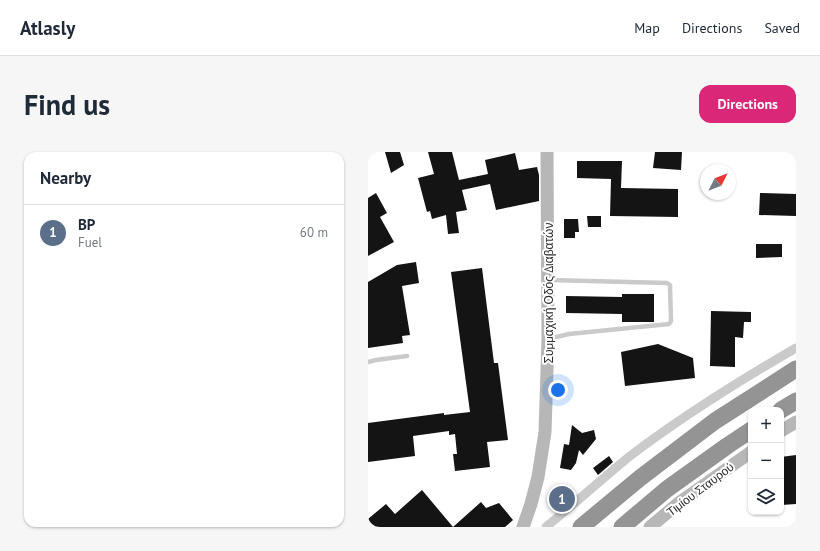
<!DOCTYPE html>
<html lang="en">
<head>
<meta charset="utf-8">
<style>
	body { margin:0; font-family:"PT Sans",sans-serif; background:#f6f6f7; color:#1f2937 }
	.controls { position:absolute; right:12px; bottom:12px; display:grid; overflow:hidden; border-radius:8px; box-shadow:0 1px 3px #0004 }
	.controls button { width:36px; height:36px; display:grid; place-items:center; padding:0; border:0; border-bottom:1px solid #e0e1e3; background:#fff; color:#1f2937; font:20px sans-serif }
	.compass { position:absolute; left:332px; top:12px; width:36px; height:36px; border-radius:50%; background:#fff; box-shadow:0 1px 3px #0004; rotate:48deg }
	.you { position:absolute; left:190px; top:238px; width:14px; height:14px; margin:-10px; border:3px solid #fff; border-radius:50%; background:#1a73e8; box-shadow:0 0 0 6px #1a73e833 }
	.badge { display:grid; place-items:center; width:26px; height:26px; border-radius:50%; background:#db2777; color:#fff; font-size:13px; font-weight:700 }
	.pin { position:absolute; translate:-50% -50%; border:2px solid #fff; box-shadow:0 1px 4px #0006 }
	.list { margin:0; padding:0; list-style:none }
	h2 { display:flex; justify-content:space-between; align-items:center; height:52px; margin:0; padding:0 16px; font-size:17px }
	h2 small { font-size:13px; font-weight:400; color:#747a83 }
	.list li { display:grid; grid-template-columns:26px 1fr auto; gap:12px; align-items:center; box-sizing:border-box; height:56px; padding:0 16px; border-top:1px solid #e0e1e3 }
	.list b { display:block; font-size:15px; white-space:nowrap }
	.list p { margin:0; font-size:13px; white-space:nowrap; color:#747a83 }
	.list em { font-size:13px; font-style:normal; color:#747a83 }
	.icon { flex:none; width:22px; height:22px; fill:none; stroke:currentColor; stroke-width:2; stroke-linecap:round; stroke-linejoin:round }
	.map { position:relative; flex:none; width:428px; height:375px; overflow:hidden; border-radius:12px }
	header { display:flex; align-items:center; gap:24px; box-sizing:border-box; height:56px; padding:0 20px; background:#fff; border-bottom:1px solid #e0e1e3 }
	header strong { font-size:19px }
	nav { display:flex; gap:22px; margin-inline-start:auto; font-size:14px }
	.intro { display:flex; align-items:center; justify-content:space-between; box-sizing:border-box; height:96px; padding:0 24px }
	h1 { margin:0; font-size:28px }
	.button { padding:10px 18px; border-radius:12px; background:#db2777; color:#fff; font-size:14px; font-weight:700 }
	main { display:flex; gap:24px; padding:0 24px }
	aside { flex:1; background:#fff; border-radius:12px; box-shadow:0 1px 3px #0004 }
	.map>svg:first-child { display:block }
	.building { fill:#141414 }
	.lines { fill:none; stroke-linecap:round; stroke-linejoin:round }
	.lane { stroke:#cacaca; stroke-width:4.5 }
	.street { stroke:#cacaca; stroke-width:9 }
	.secondary { stroke:#b7b7b7; stroke-width:13 }
	.highway { stroke:#949494; stroke-width:17 }
	.labels { text-anchor:middle; dominant-baseline:central; stroke-width:4; stroke-linejoin:round; paint-order:stroke }
	.street-label { font-size:12px; fill:#2d2d2d; stroke:#fff }
</style>
</head>
<body>
<header>
<strong>Atlasly</strong>
<nav><a>Map</a><a>Directions</a><a>Saved</a></nav>
</header>
<div class="intro"><h1>Find us</h1><a class="button">Directions</a></div>
<main>
<aside>
<h2>Nearby<small></small></h2>
<ul class="list">
<li><span class="badge" style="background:#5c6f8a">1</span><div><b>BP</b><p>Fuel</p></div><em>60 m</em></li>
</ul>
</aside>
<div class="map">
<svg width="428" height="375" viewBox="0 0 428 375">
	<rect width="100%" height="100%" fill="#fff"/>
	<!-- building -->
	<path class="building" d="M 17,0 L 32,0 L 36,13 L 23,21 Z
		M 60,0 L 84,0 L 91,28 L 120,22 L 117,8 L 147,1 L 151,18 L 169,15 L 171,23 L 171,49 L 128,58 L 122,32 L 94,38 L 99,58 L 88,60 L 91,81 L 80,82 L 78,63 L 64,67 L 62,59 L 59,60 L 50,26 L 66,22 Z
		M 287,0 L 314,0 L 313,18 L 285,16 Z
		M 209,9 L 254,9 L 253,36 L 310,37 L 310,65 L 242,64 L 243,27 L 209,26 Z
		M 8,41 L 19,61 L 12,65 L 26,90 L 0,104 L 0,46 Z
		M 392,41 L 428,42 L 428,64 L 391,63 Z
		M 219,64 L 233,64 L 233,75 L 220,75 Z
		M 196,67 L 210,67 L 211,80 L 207,80 L 207,86 L 196,86 Z
		M 388,92 L 414,92 L 414,105 L 388,106 Z
		M 48,110 L 51,131 L 34,134 L 42,183 L 34,184 L 35,191 L 0,196 L 0,130 L 29,113 Z
		M 114,116 L 126,211 L 130,211 L 140,288 L 119,290 L 122,315 L 87,319 L 85,302 L 89,302 L 87,282 L 81,283 L 81,279 L 45,284 L 47,304 L 0,310 L 0,271 L 76,261 L 76,263 L 102,260 L 83,120 Z
		M 254,142 L 286,142 L 286,170 L 254,170 L 254,162 L 198,161 L 198,144 L 254,145 Z
		M 343,159 L 383,160 L 383,170 L 376,170 L 375,186 L 367,185 L 367,215 L 342,214 Z
		M 290,192 L 325,206 L 327,226 L 257,234 L 253,200 Z
		M 204,273 L 214,281 L 226,278 L 228,287 L 215,303 L 211,298 L 208,311 L 203,318 L 192,316 L 196,292 L 201,293 Z
		M 428,303 L 428,352 L 413,353 L 413,305 Z
		M 241,304 L 245,310 L 230,323 L 225,316 Z
		M 54,338 L 85,375 L 113,350 L 118,356 L 131,351 L 145,368 L 137,375 L 0,375 L 0,367 L 18,352 L 27,362 Z"/>
	<g class="lines">
		<!-- lane -->
		<path class="lane" d="M 180,187 L 201,182 L 301,172 L 303,169 L 302,133 L 299,131 L 182,128
			M 0,210 L 8,208 L 39,204"/>
		<!-- street -->
		<path class="street" d="M 178,375 C 206,352 234,327 262,304 C 315,264 371,229 428,196"/>
		<!-- secondary -->
		<path class="secondary" d="M 413,279 L 428,270
			M 155,375 L 163,352 L 170,325 L 177,280 L 180,187 L 179,0
			M 282,375 L 312,350 L 383,300"/>
		<!-- highway -->
		<path class="highway" d="M 413,258 L 428,249
			M 213,375 L 272,326 L 347,269 L 428,217
			M 254,375 L 299,337 L 359,294 L 383,278"/>
	</g>
	<g class="labels">
		<!-- street labels -->
		<g class="street-label">
			<text transform="translate(180 141) rotate(-90)">Συμμαχική Οδός Διαβατών</text>
			<text transform="translate(332 337) rotate(-37)">Τιμίου Σταυρού</text>
		</g>
	</g>
</svg>
<div class="controls">
<button>+</button>
<button>−</button>
<button><svg class="icon" aria-label="layers" viewBox="0 0 24 24"><path d="M12 4l9 5-9 5-9-5zM3 14l9 5 9-5"/></svg></button>
</div>
<svg class="compass" viewBox="-18 -18 36 36"><path d="M0-13l5 13h-10z" fill="#e53935"/><path d="M0 13l5-13h-10z" fill="#747a83"/></svg>
<div class="you"></div>
<div class="pin badge" style="left:194px;top:347px;background:#5c6f8a">1</div>
</div>
</main>
</body>
</html>
